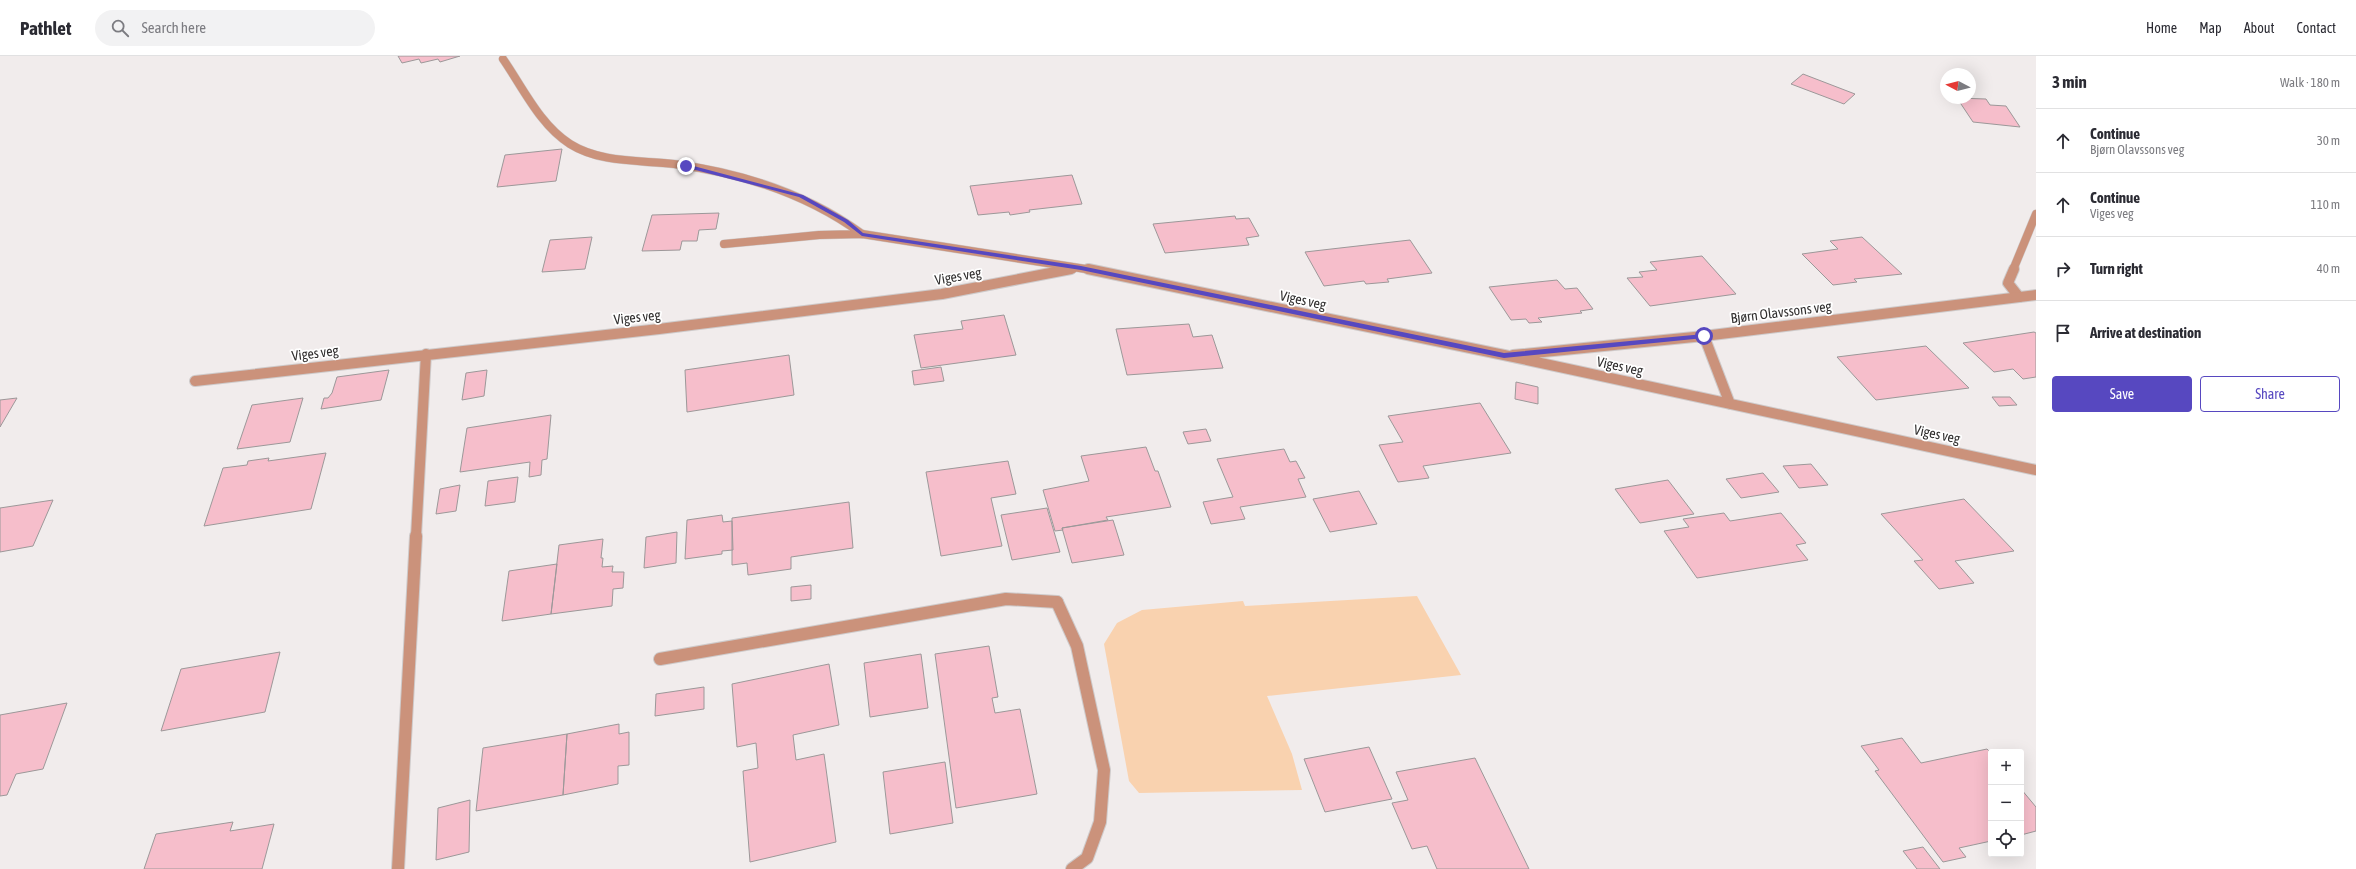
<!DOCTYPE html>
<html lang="en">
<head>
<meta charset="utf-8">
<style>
	body { margin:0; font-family:"Asap Condensed",sans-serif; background:#f2f2f3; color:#2b2b33 }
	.controls { position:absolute; right:12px; bottom:12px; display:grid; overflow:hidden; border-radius:4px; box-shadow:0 4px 16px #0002 }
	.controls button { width:36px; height:36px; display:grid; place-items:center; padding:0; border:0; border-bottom:1px solid #e1e1e2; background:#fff; color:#2b2b33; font:20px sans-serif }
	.compass { position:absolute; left:1940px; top:12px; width:36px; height:36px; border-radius:50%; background:#fff; box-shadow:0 4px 16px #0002; rotate:277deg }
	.stop { position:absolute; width:12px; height:12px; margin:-9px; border:3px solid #5748c0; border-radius:50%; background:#fff }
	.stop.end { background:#5748c0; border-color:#fff; box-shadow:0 1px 4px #0008 }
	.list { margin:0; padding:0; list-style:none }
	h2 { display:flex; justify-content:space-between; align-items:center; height:52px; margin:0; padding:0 16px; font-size:17px }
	h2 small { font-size:13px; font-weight:400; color:#7c7c81 }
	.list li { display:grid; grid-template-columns:26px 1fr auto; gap:12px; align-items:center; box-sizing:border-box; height:64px; padding:0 16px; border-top:1px solid #e1e1e2 }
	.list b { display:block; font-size:15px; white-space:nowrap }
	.list p { margin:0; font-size:13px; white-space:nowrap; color:#7c7c81 }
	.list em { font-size:13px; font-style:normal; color:#7c7c81 }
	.actions { display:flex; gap:8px; padding:12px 16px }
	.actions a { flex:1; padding:9px 0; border:1px solid #5748c0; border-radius:4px; text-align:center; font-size:14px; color:#5748c0 }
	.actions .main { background:#5748c0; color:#fff }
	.icon { flex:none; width:22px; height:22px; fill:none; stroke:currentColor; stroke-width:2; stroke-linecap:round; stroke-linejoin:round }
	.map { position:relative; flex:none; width:2036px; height:813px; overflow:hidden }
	header { display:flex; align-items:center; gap:24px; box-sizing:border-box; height:56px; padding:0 20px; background:#fff; border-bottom:1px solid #e1e1e2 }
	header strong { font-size:19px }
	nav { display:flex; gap:22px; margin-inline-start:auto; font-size:14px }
	.search { width:280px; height:36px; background:#f2f2f3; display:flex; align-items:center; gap:10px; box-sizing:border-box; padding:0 14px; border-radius:22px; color:#7c7c81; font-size:15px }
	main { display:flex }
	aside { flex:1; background:#fff }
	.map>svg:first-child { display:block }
	.green { fill:#f9d2af }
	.building { fill:#f6becb; stroke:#9c9899 }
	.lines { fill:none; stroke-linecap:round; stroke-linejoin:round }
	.service-far2-casing { stroke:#cecaca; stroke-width:9 }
	.service-far1-casing { stroke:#cecaca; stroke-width:12 }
	.service-casing { stroke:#cecaca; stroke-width:14 }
	.minor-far2-casing { stroke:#cecaca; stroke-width:9 }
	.minor-far1-casing { stroke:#cecaca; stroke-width:12 }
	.minor-casing { stroke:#cecaca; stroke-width:14 }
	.service-far2 { stroke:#cb927b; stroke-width:8 }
	.service-far1 { stroke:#cb927b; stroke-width:10 }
	.service { stroke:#cb927b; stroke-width:12 }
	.minor-far2 { stroke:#cb927b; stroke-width:8 }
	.minor-far1 { stroke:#cb927b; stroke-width:10 }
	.minor { stroke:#cb927b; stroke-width:12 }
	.route { fill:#5748c0 }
	.labels { text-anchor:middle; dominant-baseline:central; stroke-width:3.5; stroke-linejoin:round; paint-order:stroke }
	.street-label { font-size:14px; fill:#302e2e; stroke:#fff }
</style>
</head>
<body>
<header>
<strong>Pathlet</strong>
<div class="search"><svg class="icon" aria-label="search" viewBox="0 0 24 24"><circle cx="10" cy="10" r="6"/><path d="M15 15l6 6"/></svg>Search here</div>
<nav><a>Home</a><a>Map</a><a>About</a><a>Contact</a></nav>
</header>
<main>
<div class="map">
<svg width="2036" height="813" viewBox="0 0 2036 813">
	<rect width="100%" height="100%" fill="#f1ecec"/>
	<!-- green -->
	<path class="green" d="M 1417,540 L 1461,619 L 1267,640 L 1292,698 L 1302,734 L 1139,737 L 1129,725 L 1104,588 L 1117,567 L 1142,554 L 1243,545 L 1245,550 Z"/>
	<!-- building -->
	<path class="building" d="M 398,0 L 460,0 L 440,6 L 438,3 L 421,7 L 419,3 L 402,7 Z
		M 1803,18 L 1855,38 L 1844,48 L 1791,28 Z
		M 1957,42 L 1986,43 L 1990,49 L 2006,50 L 2020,71 L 1973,66 Z
		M 562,93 L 556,125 L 497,131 L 505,99 Z
		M 1072,119 L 1082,148 L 1029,154 L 1030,156 L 1010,159 L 1009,156 L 978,159 L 970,130 Z
		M 719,157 L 716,173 L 699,174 L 697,185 L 682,185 L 680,194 L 642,195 L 652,159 Z
		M 1235,160 L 1236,163 L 1249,162 L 1259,180 L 1246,182 L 1249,189 L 1165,197 L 1153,168 Z
		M 592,181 L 585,213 L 542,216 L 550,184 Z
		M 1862,181 L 1902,218 L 1854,223 L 1857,226 L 1833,229 L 1802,198 L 1838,193 L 1830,185 Z
		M 1410,184 L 1432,217 L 1387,223 L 1389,226 L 1366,228 L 1364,225 L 1324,230 L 1305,196 Z
		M 1702,200 L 1736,238 L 1650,250 L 1627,222 L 1643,221 L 1639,216 L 1657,214 L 1650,206 Z
		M 1557,224 L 1565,233 L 1577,232 L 1593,253 L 1580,255 L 1582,257 L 1538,262 L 1542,266 L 1529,267 L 1526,263 L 1511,264 L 1489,231 Z
		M 1004,259 L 1016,299 L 921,312 L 914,279 L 963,273 L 961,265 Z
		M 1189,268 L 1193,281 L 1212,279 L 1223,312 L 1127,319 L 1116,273 Z
		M 2034,276 L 2036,277 L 2036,321 L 2023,323 L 2013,313 L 1994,316 L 1963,287 Z
		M 1926,290 L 1969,332 L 1876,344 L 1837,301 Z
		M 789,299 L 794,339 L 687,356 L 685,314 Z
		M 941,311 L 944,325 L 914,329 L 912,315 Z
		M 389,314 L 381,344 L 321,353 L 324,342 L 328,342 L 332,337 L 337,321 Z
		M 487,314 L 484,340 L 462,344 L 466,317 Z
		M 1516,326 L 1538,331 L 1538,348 L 1515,343 Z
		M 1992,341 L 2010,341 L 2017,349 L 1999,350 Z
		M 17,342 L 0,371 L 0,344 Z
		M 303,342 L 290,386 L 237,393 L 252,349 Z
		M 1480,347 L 1511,397 L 1423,410 L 1429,422 L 1398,426 L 1379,389 L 1403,386 L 1388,360 Z
		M 551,359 L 547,403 L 542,404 L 541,419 L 529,421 L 530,406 L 460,416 L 467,372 Z
		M 1206,373 L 1211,385 L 1188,388 L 1183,376 Z
		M 1146,391 L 1155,415 L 1158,415 L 1171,451 L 1106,461 L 1108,464 L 1062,472 L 1063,474 L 1055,475 L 1043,434 L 1089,425 L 1081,400 Z
		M 1284,393 L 1290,406 L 1296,405 L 1305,422 L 1298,423 L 1306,441 L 1240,451 L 1245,463 L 1211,468 L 1203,446 L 1233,441 L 1217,403 Z
		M 326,397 L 311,453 L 204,470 L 223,412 L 247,409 L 248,405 L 269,402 L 268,405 Z
		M 1008,405 L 1016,438 L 991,442 L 1002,490 L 941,500 L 926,416 Z
		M 1811,408 L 1828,429 L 1799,432 L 1783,410 Z
		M 1763,417 L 1779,436 L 1741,442 L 1726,423 Z
		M 518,421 L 515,446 L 485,450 L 488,425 Z
		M 1668,424 L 1694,458 L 1640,467 L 1615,433 Z
		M 460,429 L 456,455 L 436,458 L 440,433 Z
		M 1359,435 L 1377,468 L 1330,476 L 1313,443 Z
		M 1964,443 L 2014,495 L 1955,505 L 1974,527 L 1939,533 L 1914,505 L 1923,504 L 1881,458 Z
		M 53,444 L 33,490 L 0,496 L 0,452 Z
		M 849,446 L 853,492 L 791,501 L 791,513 L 748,519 L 747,507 L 732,509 L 732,462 Z
		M 1047,452 L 1060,496 L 1012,504 L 1001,459 Z
		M 1724,457 L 1730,465 L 1781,457 L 1806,487 L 1796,489 L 1808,504 L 1697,522 L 1664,475 L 1689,471 L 1683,463 Z
		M 722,459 L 723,466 L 732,465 L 733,494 L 722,495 L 722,498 L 685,503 L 687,464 Z
		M 1113,464 L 1124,499 L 1072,507 L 1062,472 Z
		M 677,476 L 676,507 L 644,512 L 646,481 Z
		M 603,483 L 601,502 L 603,502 L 602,511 L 613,510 L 612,516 L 624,516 L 623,532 L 613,533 L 612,550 L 551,558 L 559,489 Z
		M 557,508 L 551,558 L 502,565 L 509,515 Z
		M 811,529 L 811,543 L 791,545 L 791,531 Z
		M 989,590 L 998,641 L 992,642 L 995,657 L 1020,653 L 1037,738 L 956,752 L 935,598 Z
		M 280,596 L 265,656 L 161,675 L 181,613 Z
		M 921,598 L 928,652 L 870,661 L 864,607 Z
		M 829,608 L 839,669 L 793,679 L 796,704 L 824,698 L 836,786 L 750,806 L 743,715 L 758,712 L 756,687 L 737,691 L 732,628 Z
		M 704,631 L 704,653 L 655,660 L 656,638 Z
		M 67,647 L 43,713 L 16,718 L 7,739 L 0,740 L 0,659 Z
		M 619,668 L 619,678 L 629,676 L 629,709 L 618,710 L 618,728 L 563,739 L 567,678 Z
		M 567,678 L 563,739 L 476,755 L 483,692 Z
		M 1902,682 L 1921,707 L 1987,693 L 1991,697 L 1991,785 L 1959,792 L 1966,801 L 1943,806 L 1875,715 L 1879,714 L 1861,690 Z
		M 1369,691 L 1392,743 L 1325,756 L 1304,703 Z
		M 1475,702 L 1529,813 L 1437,813 L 1427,790 L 1412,793 L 1392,747 L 1408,744 L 1396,716 Z
		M 945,706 L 953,767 L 890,778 L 883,716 Z
		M 2021,733 L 2036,751 L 2036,775 L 2021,779 Z
		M 470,744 L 469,796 L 436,804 L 438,752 Z
		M 233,766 L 230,775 L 274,768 L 262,813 L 144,813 L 156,778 Z
		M 1923,791 L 1940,813 L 1917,813 L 1903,795 Z"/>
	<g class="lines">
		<!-- service-far2 casing -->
		<g class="service-far2-casing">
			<path id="service-far2" d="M 503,3 C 523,32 540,69 570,88 C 600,107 640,104 674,108 C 742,117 806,137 862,178
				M 724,188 L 819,179 L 862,178
				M 2013,214 L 2036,158"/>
		</g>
		<!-- service-far1 casing -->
		<g class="service-far1-casing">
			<path id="service-far1" d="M 2014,213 L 2008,227 L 2019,241"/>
		</g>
		<!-- service casing -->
		<g class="service-casing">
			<path id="service" d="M 660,603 L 1006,543 L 1057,546"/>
		</g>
		<!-- minor-far2 casing -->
		<g class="minor-far2-casing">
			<path id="minor-far2" d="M 862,178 L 1092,214
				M 1066,214 L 1073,213"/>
		</g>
		<!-- minor-far1 casing -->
		<g class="minor-far1-casing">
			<path id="minor-far1" d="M 1088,213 L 1504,299 L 2036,414
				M 1704,280 L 1730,348
				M 1513,299 L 1704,280 L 2036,239
				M 195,325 L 659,273 L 942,238 L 1071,213
				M 416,481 L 426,298"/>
		</g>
		<!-- minor casing -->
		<g class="minor-casing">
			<path id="minor" d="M 1057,546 L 1077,590 L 1104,714 L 1100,766 L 1087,802 L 1072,813
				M 398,813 L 416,480"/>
		</g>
		<!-- service-far2 -->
		<use href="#service-far2" class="service-far2"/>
		<!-- service-far1 -->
		<use href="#service-far1" class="service-far1"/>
		<!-- service -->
		<use href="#service" class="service"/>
		<!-- minor-far2 -->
		<use href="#minor-far2" class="minor-far2"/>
		<!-- minor-far1 -->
		<use href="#minor-far1" class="minor-far1"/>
		<!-- minor -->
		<use href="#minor" class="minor"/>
	</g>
	<!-- route -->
	<path class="route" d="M 686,108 L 803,139 L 848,164 L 863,177 L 1081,210 L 1504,297 L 1704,278 L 1707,280 L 1704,282 L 1504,302 L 1081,214 L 862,180 L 844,166 L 799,141 L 684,111 Z"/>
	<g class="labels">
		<!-- street labels -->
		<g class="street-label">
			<text transform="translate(958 220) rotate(-10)">Viges veg</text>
			<text transform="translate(1303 244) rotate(12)">Viges veg</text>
			<text transform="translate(1781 256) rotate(-7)">Bjørn Olavssons veg</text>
			<text transform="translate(637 261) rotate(-6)">Viges veg</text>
			<text transform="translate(315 297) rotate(-7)">Viges veg</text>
			<text transform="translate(1620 310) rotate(12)">Viges veg</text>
			<text transform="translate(1937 378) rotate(12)">Viges veg</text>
		</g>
	</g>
</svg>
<div class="controls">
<button>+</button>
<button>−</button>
<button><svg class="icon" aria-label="locate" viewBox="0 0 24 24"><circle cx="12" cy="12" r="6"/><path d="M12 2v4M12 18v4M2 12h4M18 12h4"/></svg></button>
</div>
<svg class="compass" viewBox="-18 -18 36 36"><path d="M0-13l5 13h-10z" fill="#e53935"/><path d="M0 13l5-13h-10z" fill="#7c7c81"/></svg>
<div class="stop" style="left:1704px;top:280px"></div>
<div class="stop end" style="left:686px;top:110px"></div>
</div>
<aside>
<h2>3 min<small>Walk · 180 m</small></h2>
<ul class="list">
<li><svg class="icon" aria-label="ahead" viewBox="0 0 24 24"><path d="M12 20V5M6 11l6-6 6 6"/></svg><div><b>Continue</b><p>Bjørn Olavssons veg</p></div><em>30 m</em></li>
<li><svg class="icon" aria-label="ahead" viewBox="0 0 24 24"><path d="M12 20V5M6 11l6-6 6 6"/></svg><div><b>Continue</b><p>Viges veg</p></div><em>110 m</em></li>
<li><svg class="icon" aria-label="right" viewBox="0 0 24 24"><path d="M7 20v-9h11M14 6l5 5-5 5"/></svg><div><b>Turn right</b></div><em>40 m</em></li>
<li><svg class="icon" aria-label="arrive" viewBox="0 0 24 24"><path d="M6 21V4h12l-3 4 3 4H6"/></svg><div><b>Arrive at destination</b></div></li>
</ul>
<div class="actions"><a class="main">Save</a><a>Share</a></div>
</aside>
</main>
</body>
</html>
